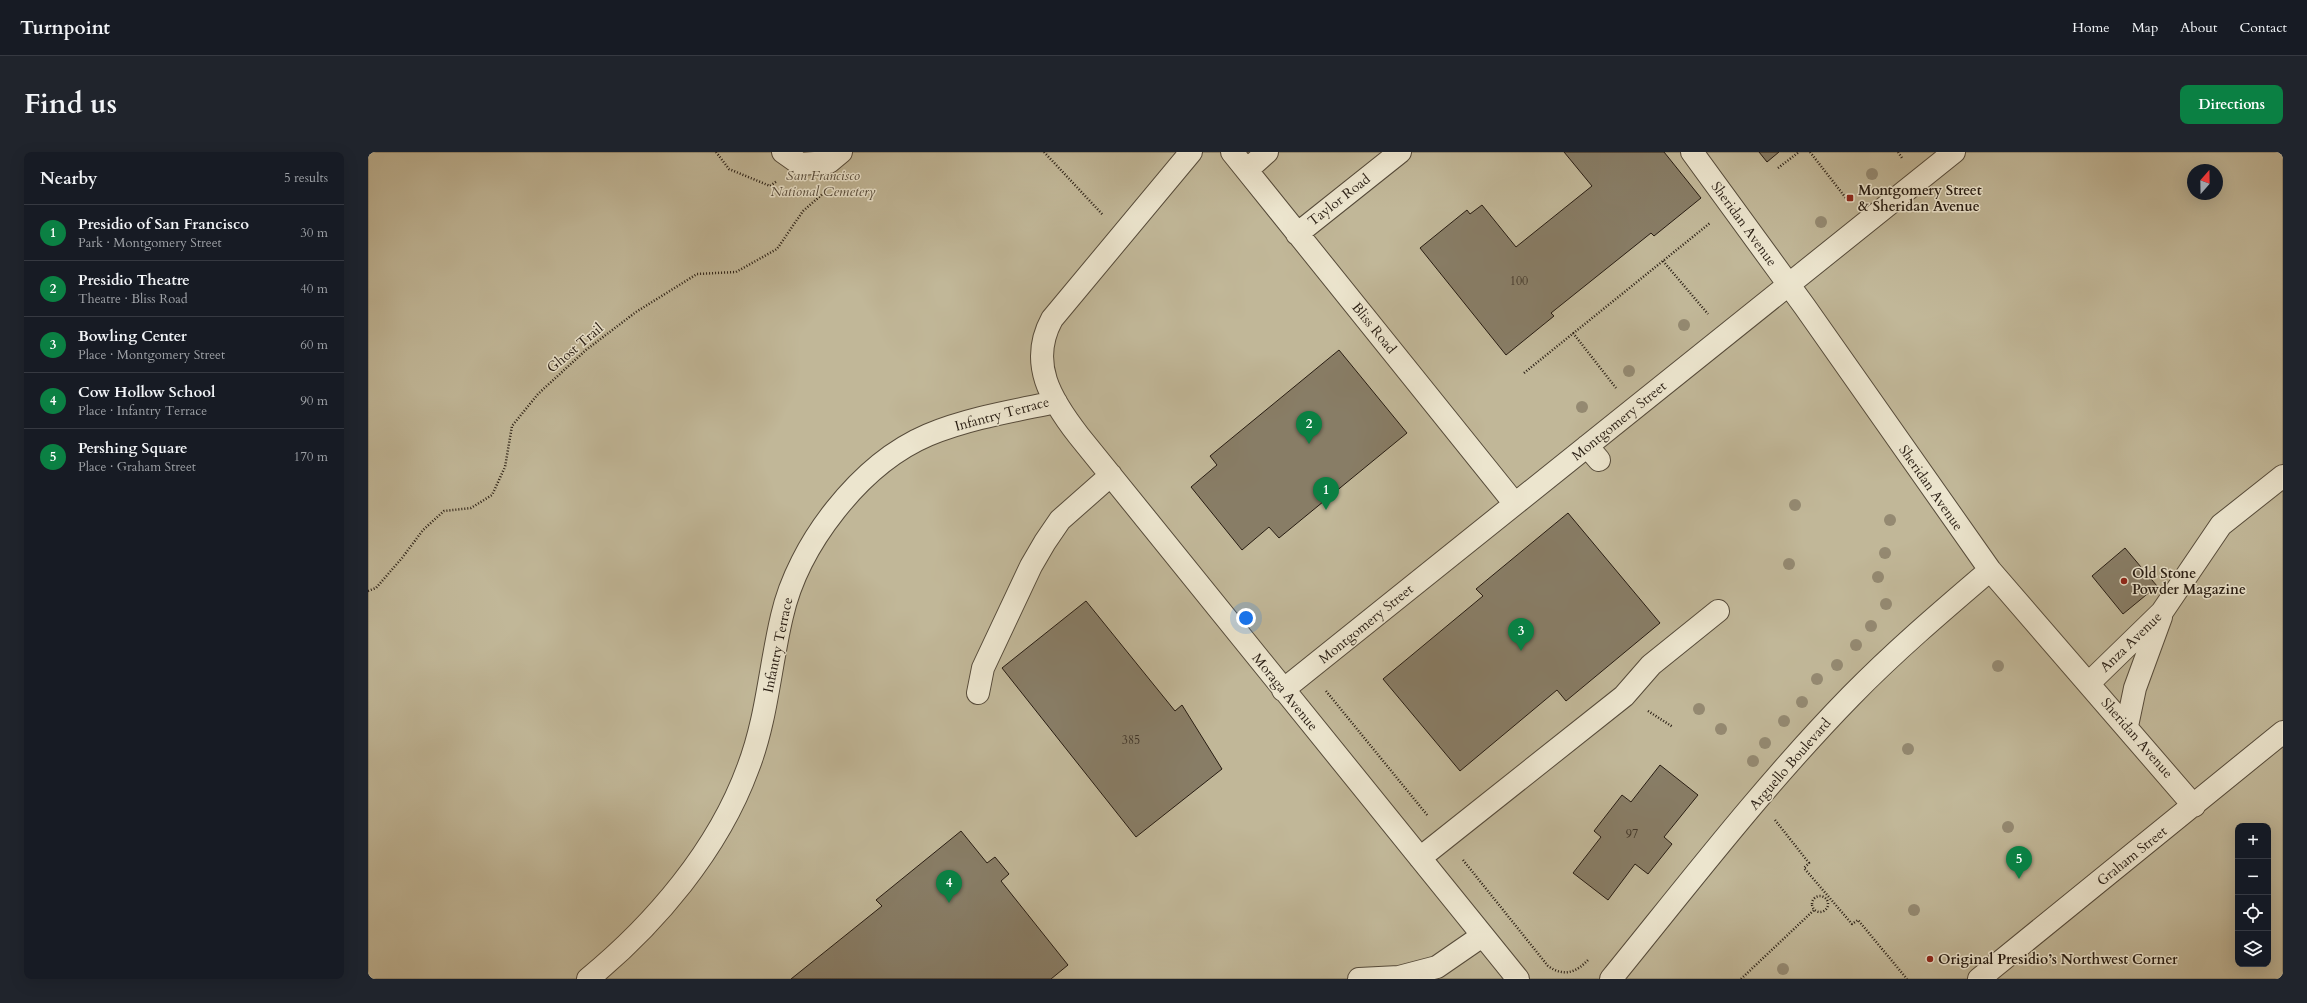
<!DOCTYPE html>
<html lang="en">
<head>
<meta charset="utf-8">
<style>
	body { margin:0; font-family:Cardo,serif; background:#20242c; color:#f1f3f6 }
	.controls { position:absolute; right:12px; bottom:12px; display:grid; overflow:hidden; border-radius:8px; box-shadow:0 4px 16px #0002 }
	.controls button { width:36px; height:36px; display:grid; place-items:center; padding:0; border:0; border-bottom:1px solid #363941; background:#171b24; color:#f1f3f6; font:20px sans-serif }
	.compass { position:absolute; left:1819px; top:12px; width:36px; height:36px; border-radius:50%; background:#171b24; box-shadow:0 4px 16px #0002; rotate:20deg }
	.you { position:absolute; left:878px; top:466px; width:14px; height:14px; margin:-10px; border:3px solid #fff; border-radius:50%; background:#1a73e8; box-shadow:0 0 0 6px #1a73e833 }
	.badge { display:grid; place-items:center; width:26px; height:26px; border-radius:50%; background:#0b8043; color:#fff; font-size:13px; font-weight:700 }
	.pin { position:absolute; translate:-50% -33px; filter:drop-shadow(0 1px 2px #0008) }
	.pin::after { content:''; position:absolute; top:21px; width:14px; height:12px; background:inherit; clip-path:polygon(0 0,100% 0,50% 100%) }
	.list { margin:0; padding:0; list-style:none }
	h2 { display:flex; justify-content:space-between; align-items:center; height:52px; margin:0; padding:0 16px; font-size:17px }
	h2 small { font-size:13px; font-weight:400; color:#9ea1a6 }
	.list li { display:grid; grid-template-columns:26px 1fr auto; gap:12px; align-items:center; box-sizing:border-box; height:56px; padding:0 16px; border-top:1px solid #363941 }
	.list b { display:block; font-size:15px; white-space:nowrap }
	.list p { margin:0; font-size:13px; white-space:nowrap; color:#9ea1a6 }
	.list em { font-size:13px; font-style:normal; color:#9ea1a6 }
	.icon { flex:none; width:22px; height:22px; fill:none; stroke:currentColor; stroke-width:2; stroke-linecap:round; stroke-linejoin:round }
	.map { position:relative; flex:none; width:1915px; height:827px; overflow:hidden; border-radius:8px }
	header { display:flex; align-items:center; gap:24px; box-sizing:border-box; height:56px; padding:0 20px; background:#171b24; border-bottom:1px solid #363941 }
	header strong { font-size:19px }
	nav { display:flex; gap:22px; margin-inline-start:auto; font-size:14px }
	.intro { display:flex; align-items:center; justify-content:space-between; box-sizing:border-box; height:96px; padding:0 24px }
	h1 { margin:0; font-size:28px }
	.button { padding:10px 18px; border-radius:8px; background:#0b8043; color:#fff; font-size:14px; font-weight:700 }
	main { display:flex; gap:24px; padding:0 24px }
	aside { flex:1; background:#171b24; border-radius:8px; box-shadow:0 4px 16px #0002 }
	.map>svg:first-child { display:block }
	.green { fill:#c1b798; stroke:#746a55; fill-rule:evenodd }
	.building { fill:#887d66; stroke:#271c12 }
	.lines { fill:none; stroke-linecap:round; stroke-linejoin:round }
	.minor-casing { stroke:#564b3a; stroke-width:24 }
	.path { stroke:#271c12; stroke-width:2.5; stroke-dasharray:1 2; stroke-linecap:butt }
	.minor { stroke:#ece5ce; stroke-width:22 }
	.tree { fill:#948971 }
	.poi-dot { fill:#8f2418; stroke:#ece5ce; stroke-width:1.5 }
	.labels { text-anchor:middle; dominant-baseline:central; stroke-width:3; stroke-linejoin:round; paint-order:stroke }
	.number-label { font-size:12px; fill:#3f3427 }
	.park-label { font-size:14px; font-style:italic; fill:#554a3a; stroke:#ece5ce }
	.poi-label { font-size:14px; font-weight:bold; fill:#271c12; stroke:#ece5ce; text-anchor:start }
	.street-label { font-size:14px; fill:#271c12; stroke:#ece5ce }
</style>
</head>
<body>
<header>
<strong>Turnpoint</strong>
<nav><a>Home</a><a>Map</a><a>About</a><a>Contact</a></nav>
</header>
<div class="intro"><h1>Find us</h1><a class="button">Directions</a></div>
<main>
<aside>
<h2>Nearby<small>5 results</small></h2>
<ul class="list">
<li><span class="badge">1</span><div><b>Presidio of San Francisco</b><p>Park · Montgomery Street</p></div><em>30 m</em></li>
<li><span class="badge">2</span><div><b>Presidio Theatre</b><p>Theatre · Bliss Road</p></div><em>40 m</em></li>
<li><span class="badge">3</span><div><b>Bowling Center</b><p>Place · Montgomery Street</p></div><em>60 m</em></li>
<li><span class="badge">4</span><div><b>Cow Hollow School</b><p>Place · Infantry Terrace</p></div><em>90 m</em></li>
<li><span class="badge">5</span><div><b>Pershing Square</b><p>Place · Graham Street</p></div><em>170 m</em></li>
</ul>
</aside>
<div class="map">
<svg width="1915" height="827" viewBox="0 0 1915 827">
	<rect width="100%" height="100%" fill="#e1d7b4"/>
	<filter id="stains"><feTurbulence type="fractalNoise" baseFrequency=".005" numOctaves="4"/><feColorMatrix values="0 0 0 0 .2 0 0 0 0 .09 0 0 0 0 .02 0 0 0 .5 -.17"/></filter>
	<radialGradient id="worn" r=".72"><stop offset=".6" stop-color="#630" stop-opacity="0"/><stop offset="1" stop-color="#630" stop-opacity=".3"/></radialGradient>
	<!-- green -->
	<path class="green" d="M 0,0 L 1915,0 L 1915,827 L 0,827 ZM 1825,18 L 1849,18 L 1849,42 L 1825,42 ZM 1870,674 L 1900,674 L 1900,812 L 1870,812 Z"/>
	<!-- building -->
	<path class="building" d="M 1196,0 L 1296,0 L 1333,46 L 1286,84 L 1283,81 L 1183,161 L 1186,164 L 1138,203 L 1052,96 L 1099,58 L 1102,62 L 1114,53 L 1148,95 L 1224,34 Z
		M 1391,0 L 1411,0 L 1399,10 Z
		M 971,198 L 1039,281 L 911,386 L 901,375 L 874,398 L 823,335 L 849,313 L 842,304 Z
		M 1200,361 L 1292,471 L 1198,549 L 1189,538 L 1092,619 L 1015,527 L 1115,444 L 1108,437 Z
		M 1757,396 L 1789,434 L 1755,462 L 1724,424 Z
		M 718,449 L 807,559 L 814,553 L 854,617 L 768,685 L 634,516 Z
		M 1292,613 L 1330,643 L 1296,685 L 1304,692 L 1280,722 L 1267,712 L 1240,748 L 1205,721 L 1233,685 L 1226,679 L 1254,643 L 1263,650 Z
		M 593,679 L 619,711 L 627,705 L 641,722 L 633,729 L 700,813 L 683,827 L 423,827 L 514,754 L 508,748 Z"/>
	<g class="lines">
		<!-- minor casing -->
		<g class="minor-casing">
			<path id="minor" d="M 415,0 L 432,12 L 461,10 L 473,0
				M 823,0 L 684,167 C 660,211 683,248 711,284 L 1150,827
				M 864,0 L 1147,352
				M 1324,0 L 1437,155 L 1622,418 L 1826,654
				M 879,18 L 899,0
				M 929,82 L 1032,0
				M 1219,294 L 1231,308
				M 1721,531 L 1794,460 L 1853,373 L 1915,324
				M 915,538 L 1586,0
				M 610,541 L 615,516 L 663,414 L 677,390 L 692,368 L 743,323
				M 1759,574 L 1767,536 L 1793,465
				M 1052,706 L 1256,544 L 1283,513 L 1350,459
				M 220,827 C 287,772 350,698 380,616 C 399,567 402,514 414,464 C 430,393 492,312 560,283 C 601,266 645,259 688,250
				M 991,827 L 1031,825 L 1069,815 L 1114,784
				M 1243,827 C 1321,731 1397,632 1483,544 C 1527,499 1574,459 1622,418
				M 1611,827 L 1915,580"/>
		</g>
		<!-- path -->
		<path class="path" d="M 348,0 L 361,17 L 402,34 L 409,29
			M 676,0 L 735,63
			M 1442,0 L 1481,50
			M 1530,0 L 1534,6
			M 1410,16 L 1431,0
			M 1295,109 L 1340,162
			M 1205,181 L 1248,236
			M 1156,221 L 1342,71
			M 0,439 L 8,436 L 34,406 L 55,378 L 76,359 L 103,356 L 124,343 L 137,315 L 144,274 L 170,242 L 218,198 L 268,160 L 329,122 L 368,120 L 409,97 L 435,59 L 458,39
			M 958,539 L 1060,664
			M 1280,559 L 1305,575
			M 1407,668 L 1441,711 L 1436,716 L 1484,772 L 1490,768 L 1539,827
			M 1095,708 L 1180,814 C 1196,825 1208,821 1221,807
			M1444 752a8 8 0 1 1 16 0a8 8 0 1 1-16 0Z
			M 1373,827 L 1446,758"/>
		<!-- minor -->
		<use href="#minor" class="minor"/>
	</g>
	<!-- trees -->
	<g class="tree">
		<circle cx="1504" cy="22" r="6"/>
		<circle cx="1453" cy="70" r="6"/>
		<circle cx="1316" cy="173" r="6"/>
		<circle cx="1261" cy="219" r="6"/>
		<circle cx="1214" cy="255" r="6"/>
		<circle cx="1427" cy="353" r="6"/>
		<circle cx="1522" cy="368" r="6"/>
		<circle cx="1517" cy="401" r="6"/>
		<circle cx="1421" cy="412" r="6"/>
		<circle cx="1510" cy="425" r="6"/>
		<circle cx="1518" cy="452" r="6"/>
		<circle cx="1503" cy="474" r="6"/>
		<circle cx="1488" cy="493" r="6"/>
		<circle cx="1469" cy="513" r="6"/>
		<circle cx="1630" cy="514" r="6"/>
		<circle cx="1449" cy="527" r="6"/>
		<circle cx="1434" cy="550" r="6"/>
		<circle cx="1331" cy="557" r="6"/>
		<circle cx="1416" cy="569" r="6"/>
		<circle cx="1353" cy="577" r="6"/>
		<circle cx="1397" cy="591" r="6"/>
		<circle cx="1540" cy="597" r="6"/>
		<circle cx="1385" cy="609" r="6"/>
		<circle cx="1640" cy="675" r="6"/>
		<circle cx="1546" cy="758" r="6"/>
		<circle cx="1415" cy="817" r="6"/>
	</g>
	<!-- markers -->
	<g class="poi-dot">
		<rect x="1478" y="42" width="8" height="8" rx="2"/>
		<circle cx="1756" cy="429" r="4"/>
		<circle cx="1562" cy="807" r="4"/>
	</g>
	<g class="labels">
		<!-- number labels -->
		<g class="number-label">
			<text x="1151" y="129">100</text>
			<text x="763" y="588">385</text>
			<text x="1264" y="682">97</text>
		</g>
		<!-- park labels -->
		<g class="park-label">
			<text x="455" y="23">San Francisco<tspan x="455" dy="16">National Cemetery</tspan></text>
		</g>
		<!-- poi labels -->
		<g class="poi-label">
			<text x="1490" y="38">Montgomery Street<tspan x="1490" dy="16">&amp; Sheridan Avenue</tspan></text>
			<text x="1764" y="421">Old Stone<tspan x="1764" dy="16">Powder Magazine</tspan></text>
			<text x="1570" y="807">Original Presidio’s Northwest Corner</text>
		</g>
		<!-- street labels -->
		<g class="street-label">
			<text transform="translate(971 48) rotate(-38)">Taylor Road</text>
			<text transform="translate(1376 72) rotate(54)">Sheridan Avenue</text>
			<text transform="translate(1006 176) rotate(51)">Bliss Road</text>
			<text transform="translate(207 196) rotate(-40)">Ghost Trail</text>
			<text transform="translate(634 262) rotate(-15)">Infantry Terrace</text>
			<text transform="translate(1251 269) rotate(-39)">Montgomery Street</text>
			<text transform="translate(1563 336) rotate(55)">Sheridan Avenue</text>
			<text transform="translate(998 472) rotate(-39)">Montgomery Street</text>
			<text transform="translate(1763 490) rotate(-44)">Anza Avenue</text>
			<text transform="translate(410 493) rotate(-78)">Infantry Terrace</text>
			<text transform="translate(917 540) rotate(51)">Moraga Avenue</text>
			<text transform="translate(1769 586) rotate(49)">Sheridan Avenue</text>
			<text transform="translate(1422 612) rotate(-49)">Arguello Boulevard</text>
			<text transform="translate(1764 704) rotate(-39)">Graham Street</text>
		</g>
	</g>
	<rect width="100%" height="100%" filter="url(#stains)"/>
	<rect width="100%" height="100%" fill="url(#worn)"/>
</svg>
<div class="controls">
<button>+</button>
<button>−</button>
<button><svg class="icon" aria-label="locate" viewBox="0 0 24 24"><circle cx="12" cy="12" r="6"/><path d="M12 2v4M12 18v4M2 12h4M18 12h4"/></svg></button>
<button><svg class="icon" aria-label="layers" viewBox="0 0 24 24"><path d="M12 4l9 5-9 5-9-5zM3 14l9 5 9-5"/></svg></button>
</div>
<svg class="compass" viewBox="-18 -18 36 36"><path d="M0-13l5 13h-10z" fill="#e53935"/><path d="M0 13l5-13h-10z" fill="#9ea1a6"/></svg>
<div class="you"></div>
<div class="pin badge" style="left:958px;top:358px">1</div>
<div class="pin badge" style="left:941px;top:292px">2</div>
<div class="pin badge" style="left:1153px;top:499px">3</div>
<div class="pin badge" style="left:581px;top:751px">4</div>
<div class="pin badge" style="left:1651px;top:727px">5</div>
</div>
</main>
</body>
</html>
